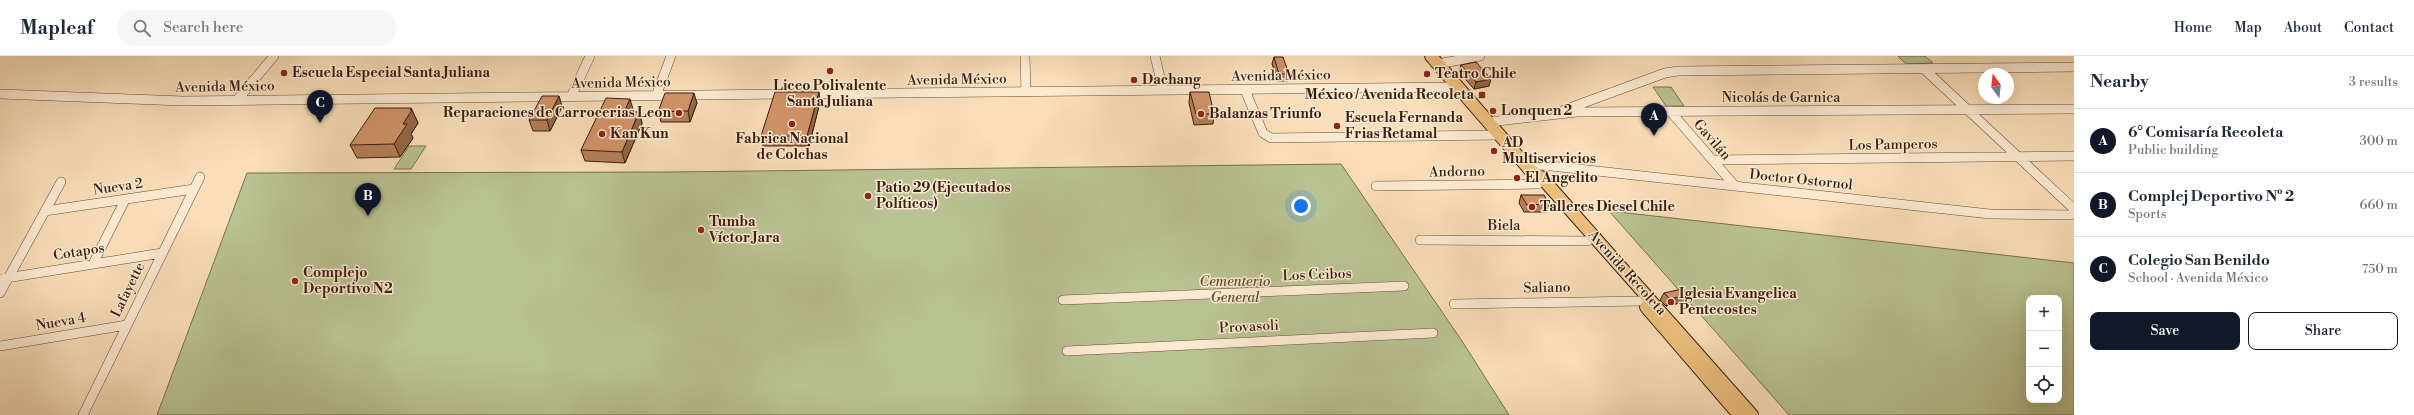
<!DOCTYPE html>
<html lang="en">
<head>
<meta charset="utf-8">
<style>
	body { margin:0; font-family:"Libre Bodoni",serif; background:#f6f6f7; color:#1f2937 }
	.controls { position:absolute; right:12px; bottom:12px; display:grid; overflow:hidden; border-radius:8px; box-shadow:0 4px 16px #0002 }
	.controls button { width:36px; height:36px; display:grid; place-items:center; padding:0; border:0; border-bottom:1px solid #e0e1e3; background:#fff; color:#1f2937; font:20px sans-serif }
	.compass { position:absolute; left:1978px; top:12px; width:36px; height:36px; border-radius:50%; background:#fff; box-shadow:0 4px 16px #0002; rotate:345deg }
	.you { position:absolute; left:1301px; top:150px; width:14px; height:14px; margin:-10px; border:3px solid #fff; border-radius:50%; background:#1a73e8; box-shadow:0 0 0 6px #1a73e833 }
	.badge { display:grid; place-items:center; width:26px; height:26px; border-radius:50%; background:#111827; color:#fff; font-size:13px; font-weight:700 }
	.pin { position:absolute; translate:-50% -33px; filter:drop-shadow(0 1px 2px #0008) }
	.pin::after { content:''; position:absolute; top:21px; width:14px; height:12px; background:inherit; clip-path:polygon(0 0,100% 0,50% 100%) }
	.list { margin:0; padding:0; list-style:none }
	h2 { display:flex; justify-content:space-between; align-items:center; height:52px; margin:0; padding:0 16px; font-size:17px }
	h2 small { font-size:13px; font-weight:400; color:#747a83 }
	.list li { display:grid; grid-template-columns:26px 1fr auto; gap:12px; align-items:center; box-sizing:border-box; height:64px; padding:0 16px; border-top:1px solid #e0e1e3 }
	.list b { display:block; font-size:15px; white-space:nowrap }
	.list p { margin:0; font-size:13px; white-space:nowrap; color:#747a83 }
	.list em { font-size:13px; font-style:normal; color:#747a83 }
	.actions { display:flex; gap:8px; padding:12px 16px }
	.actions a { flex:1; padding:9px 0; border:1px solid #111827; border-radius:8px; text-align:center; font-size:14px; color:#111827 }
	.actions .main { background:#111827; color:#fff }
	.icon { flex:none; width:22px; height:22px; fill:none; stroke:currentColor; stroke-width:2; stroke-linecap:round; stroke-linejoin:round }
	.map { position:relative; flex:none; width:2074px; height:359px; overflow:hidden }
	header { display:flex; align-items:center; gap:24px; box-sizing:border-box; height:56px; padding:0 20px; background:#fff; border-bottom:1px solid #e0e1e3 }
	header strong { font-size:19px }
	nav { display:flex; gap:22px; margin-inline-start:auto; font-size:14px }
	.search { width:280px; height:36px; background:#f6f6f7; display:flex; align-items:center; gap:10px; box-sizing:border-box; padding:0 14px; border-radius:22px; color:#747a83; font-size:15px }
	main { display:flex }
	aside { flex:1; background:#fff }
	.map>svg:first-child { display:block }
	.green { fill:#b9c292; stroke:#7a7050; fill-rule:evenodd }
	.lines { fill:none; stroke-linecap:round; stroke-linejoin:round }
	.minor-casing { stroke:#6a4d3a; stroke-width:10 }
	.major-casing { stroke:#3a1d0f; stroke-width:14 }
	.minor { stroke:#fbead2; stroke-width:9 }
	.major { stroke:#ecbf7c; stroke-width:12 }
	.wall { fill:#b37e59; stroke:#3a1d0f }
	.shaded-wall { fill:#926748; stroke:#3a1d0f }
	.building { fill:#d09367; stroke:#3a1d0f }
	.poi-dot { fill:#8f2418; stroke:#fbead2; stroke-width:1.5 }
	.labels { text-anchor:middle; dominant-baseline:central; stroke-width:3; stroke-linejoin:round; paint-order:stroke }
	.poi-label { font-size:14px; font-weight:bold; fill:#3a1d0f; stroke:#fbead2; text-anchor:start }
	.street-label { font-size:14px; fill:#3a1d0f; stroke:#fbead2 }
	.park-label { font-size:14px; font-style:italic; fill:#604f36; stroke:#fbead2 }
</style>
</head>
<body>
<header>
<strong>Mapleaf</strong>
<div class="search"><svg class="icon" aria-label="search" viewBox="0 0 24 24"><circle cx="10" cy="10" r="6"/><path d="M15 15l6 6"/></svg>Search here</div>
<nav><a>Home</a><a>Map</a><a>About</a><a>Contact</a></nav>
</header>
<main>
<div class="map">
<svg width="2074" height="359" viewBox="0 0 2074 359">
	<rect width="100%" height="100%" fill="#f9deb9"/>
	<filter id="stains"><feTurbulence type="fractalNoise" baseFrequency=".005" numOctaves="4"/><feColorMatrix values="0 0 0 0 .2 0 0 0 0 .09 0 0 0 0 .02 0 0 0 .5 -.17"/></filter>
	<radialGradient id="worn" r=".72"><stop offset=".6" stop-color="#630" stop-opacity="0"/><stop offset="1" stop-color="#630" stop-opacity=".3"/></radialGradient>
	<!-- green -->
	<path class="green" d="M 1898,0 L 1925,0 L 1933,7 L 1906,8 Z
		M 1653,31 L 1671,31 L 1684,50 L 1666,50 Z
		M 409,90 L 426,90 L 411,113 L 394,113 Z
		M 1341,108 L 1462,285 L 1509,359 L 157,359 L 247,117 L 672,116 Z
		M 1609,155 L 2074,207 L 2074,359 L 1789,359 ZM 2029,242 L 2059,242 L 2059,344 L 2029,344 Z"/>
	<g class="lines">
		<!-- minor casing -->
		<g class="minor-casing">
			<path id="minor" d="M 1025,0 L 1026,36
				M 1155,0 L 1163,34
				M 1438,8 L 1480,0
				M 1924,13 L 2074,153
				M 1245,34 L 1263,77 L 1271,82 L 1500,79
				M 0,38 L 183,45 L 786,38
				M 807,38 L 1458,31
				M 656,40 L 671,0
				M 571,41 L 590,0
				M 237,44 L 274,0
				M 1564,54 L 1665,17 L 1678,15 L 2074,11
				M 1670,55 L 1735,130
				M 1489,66 L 1577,56 L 2074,53
				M 1712,104 L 2074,100
				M 1526,110 L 1542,109 L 1990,158 L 2074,159
				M 1376,130 L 1538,128
				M 45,155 L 194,133
				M 1420,184 L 1588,185
				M 93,208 L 125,144
				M 0,223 L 162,197
				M 0,237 L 61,126
				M 1063,244 L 1404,230
				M 1454,248 L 1641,245
				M 0,290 L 127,269
				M 1067,295 L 1433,277
				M 83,359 L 200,121"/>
		</g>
		<!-- major casing -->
		<g class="major-casing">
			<path id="major" d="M 1431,0 L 1530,114 L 1542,122 L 1752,359
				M 1646,251 L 1739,359"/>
		</g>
		<!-- minor -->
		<use href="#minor" class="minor"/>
		<!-- major -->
		<use href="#major" class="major"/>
	</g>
	<!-- wall -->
	<path class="wall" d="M 1274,1 L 1289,18 L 1288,25 L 1278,25 L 1272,8 Z
		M 1461,9 L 1489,30 L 1474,33 L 1459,16 Z
		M 1190,36 L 1214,58 L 1213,68 L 1194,69 L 1189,47 Z
		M 559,40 L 562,51 L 550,75 L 533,75 L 529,64 Z
		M 820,46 L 809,90 L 763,90 L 761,80 Z
		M 697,47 L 690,66 L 661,66 L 658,56 Z
		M 411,52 L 418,67 L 411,78 L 413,82 L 400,101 L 357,102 L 350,89 Z
		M 633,53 L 632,56 L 639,56 L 642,67 L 625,107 L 585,105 L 581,94 Z
		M 1521,139 L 1549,148 L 1546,156 L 1524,156 L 1519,147 Z
		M 1664,237 L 1684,246 L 1666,250 L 1660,244 Z"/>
	<!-- shaded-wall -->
	<path class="shaded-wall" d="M 1491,23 L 1489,30 L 1474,33 L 1476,26 Z
		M 819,36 L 820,46 L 809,90 L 807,80 Z
		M 694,37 L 697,47 L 690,66 L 688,55 Z
		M 559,40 L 562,51 L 550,75 L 547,64 Z
		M 630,43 L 633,53 L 627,67 L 624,56 Z
		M 411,52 L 418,67 L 411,78 L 413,82 L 400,101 L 394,88 Z
		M 639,56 L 642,67 L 625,107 L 622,96 Z
		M 1688,239 L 1684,246 L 1666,250 L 1670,243 Z"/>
	<!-- building -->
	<path class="building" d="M 1274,1 L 1283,1 L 1289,18 L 1279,18 Z
		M 1476,6 L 1491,23 L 1476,26 L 1461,9 Z
		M 775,36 L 819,36 L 807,80 L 761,80 Z
		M 1190,36 L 1209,36 L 1214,58 L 1196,58 Z
		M 665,37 L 694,37 L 688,55 L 658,56 Z
		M 542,40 L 559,40 L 547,64 L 529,64 Z
		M 606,42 L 630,43 L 624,56 L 639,56 L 622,96 L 581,94 Z
		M 375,52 L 411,52 L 410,54 L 412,54 L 403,68 L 407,68 L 394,88 L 350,89 Z
		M 1521,139 L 1544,139 L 1549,148 L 1527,149 Z
		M 1682,233 L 1688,239 L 1670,243 L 1664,237 Z"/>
	<!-- markers -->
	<g class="poi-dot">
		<circle cx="830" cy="15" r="4"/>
		<circle cx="284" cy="17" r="4"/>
		<circle cx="1427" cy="18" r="4"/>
		<circle cx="1134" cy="24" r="4"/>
		<rect x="1478" y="35" width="8" height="8" rx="2"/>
		<circle cx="1493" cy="55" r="4"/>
		<circle cx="679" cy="57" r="4"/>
		<circle cx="1201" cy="58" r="4"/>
		<circle cx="792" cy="68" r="4"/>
		<circle cx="1337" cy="70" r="4"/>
		<circle cx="602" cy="78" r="4"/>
		<circle cx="1494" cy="95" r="4"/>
		<circle cx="1517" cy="122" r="4"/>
		<circle cx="868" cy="140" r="4"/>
		<circle cx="1532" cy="151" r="4"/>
		<circle cx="701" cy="174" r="4"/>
		<circle cx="295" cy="225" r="4"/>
		<circle cx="1671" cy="246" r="4"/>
	</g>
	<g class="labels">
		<!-- poi labels -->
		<g class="poi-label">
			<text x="292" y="17">Escuela Especial Santa Juliana</text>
			<text x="1435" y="18">Teatro Chile</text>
			<text x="1142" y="24">Dachang</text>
			<text x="830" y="30" text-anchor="middle">Liceo Polivalente<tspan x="830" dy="16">Santa Juliana</tspan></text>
			<text x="1474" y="39" text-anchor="end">México / Avenida Recoleta</text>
			<text x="1501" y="55">Lonquen 2</text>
			<text x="671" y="57" text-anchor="end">Reparaciones de Carrocerias Leon</text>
			<text x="1209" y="58">Balanzas Triunfo</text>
			<text x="1345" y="62">Escuela Fernanda<tspan x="1345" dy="16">Frias Retamal</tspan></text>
			<text x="610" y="78">Kan Kun</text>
			<text x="792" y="83" text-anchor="middle">Fabrica Nacional<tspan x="792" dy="16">de Colchas</tspan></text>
			<text x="1502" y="87">AD<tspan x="1502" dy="16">Multiservicios</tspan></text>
			<text x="1525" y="122">El Angelito</text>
			<text x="876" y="132">Patio 29 (Ejecutados<tspan x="876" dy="16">Políticos)</tspan></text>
			<text x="1540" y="151">Talleres Diesel Chile</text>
			<text x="709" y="166">Tumba<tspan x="709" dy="16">Víctor Jara</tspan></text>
			<text x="303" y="217">Complejo<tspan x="303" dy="16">Deportivo N2</tspan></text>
			<text x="1679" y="238">Iglesia Evangelica<tspan x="1679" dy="16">Pentecostes</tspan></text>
		</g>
		<!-- street labels -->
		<g class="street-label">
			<text transform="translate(1281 20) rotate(-1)">Avenida México</text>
			<text transform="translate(957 24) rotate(-1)">Avenida México</text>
			<text transform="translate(621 27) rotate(-1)">Avenida México</text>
			<text transform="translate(225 31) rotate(-1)">Avenida México</text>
			<text x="1781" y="42">Nicolás de Garnica</text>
			<text transform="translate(1712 84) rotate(49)">Gavilán</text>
			<text transform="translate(1893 89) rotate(-1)">Los Pamperos</text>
			<text transform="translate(1457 116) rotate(-1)">Andorno</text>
			<text transform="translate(1801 124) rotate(6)">Doctor Ostornol</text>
			<text transform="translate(118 131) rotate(-8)">Nueva 2</text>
			<text x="1504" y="170">Biela</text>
			<text transform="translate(79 196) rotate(-9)">Cotapos</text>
			<text transform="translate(1627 217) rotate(48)">Avenida Recoleta</text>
			<text transform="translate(1317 219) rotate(-2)">Los Ceibos</text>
			<text transform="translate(1547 232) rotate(-1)">Saliano</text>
			<text transform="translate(128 234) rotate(-64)">Lafayette</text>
			<text transform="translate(61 266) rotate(-10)">Nueva 4</text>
			<text transform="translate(1249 271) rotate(-3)">Provasoli</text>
		</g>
		<!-- park labels -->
		<g class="park-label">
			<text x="1235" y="226">Cementerio<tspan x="1235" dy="16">General</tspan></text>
		</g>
	</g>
	<rect width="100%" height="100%" filter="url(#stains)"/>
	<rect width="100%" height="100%" fill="url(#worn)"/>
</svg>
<div class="controls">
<button>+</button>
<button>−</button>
<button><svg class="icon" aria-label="locate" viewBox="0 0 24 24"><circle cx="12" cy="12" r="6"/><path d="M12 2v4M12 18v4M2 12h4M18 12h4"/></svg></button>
</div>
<svg class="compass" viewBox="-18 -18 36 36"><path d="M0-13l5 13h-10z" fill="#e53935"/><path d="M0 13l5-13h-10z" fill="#747a83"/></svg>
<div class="you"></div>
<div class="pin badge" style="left:1654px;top:80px">A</div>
<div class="pin badge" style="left:368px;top:160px">B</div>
<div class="pin badge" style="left:320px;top:67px">C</div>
</div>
<aside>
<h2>Nearby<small>3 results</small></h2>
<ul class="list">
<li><span class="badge">A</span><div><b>6° Comisaría Recoleta</b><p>Public building</p></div><em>300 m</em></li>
<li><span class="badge">B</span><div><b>Complej Deportivo Nº 2</b><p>Sports</p></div><em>660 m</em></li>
<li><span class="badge">C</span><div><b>Colegio San Benildo</b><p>School · Avenida México</p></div><em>750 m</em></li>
</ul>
<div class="actions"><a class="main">Save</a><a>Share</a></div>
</aside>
</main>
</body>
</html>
